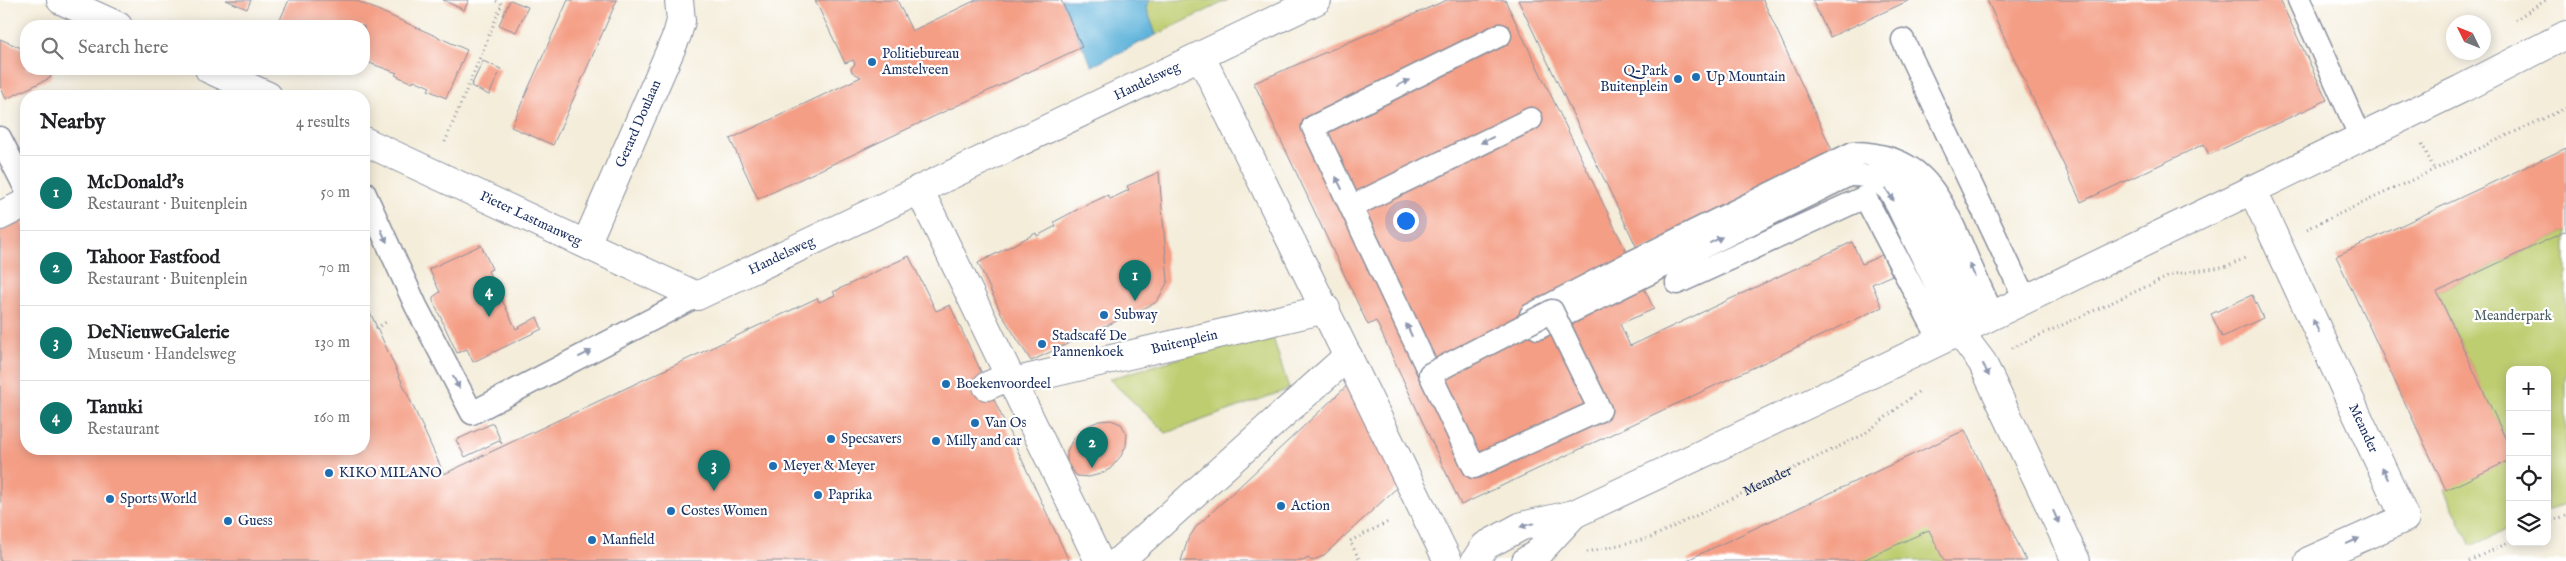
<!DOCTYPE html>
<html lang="en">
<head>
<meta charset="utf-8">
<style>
	body { margin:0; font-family:"IM FELL English",serif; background:#f2f2f2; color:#202124 }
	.controls { position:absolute; right:15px; bottom:15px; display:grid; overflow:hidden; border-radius:10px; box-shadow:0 2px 12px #0003 }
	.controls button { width:45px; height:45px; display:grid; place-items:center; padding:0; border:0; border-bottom:1px solid #e0e0e0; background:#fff; color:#202124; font:25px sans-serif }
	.compass { position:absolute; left:2446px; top:15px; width:45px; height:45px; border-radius:50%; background:#fff; box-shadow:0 2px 12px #0003; rotate:313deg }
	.you { position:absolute; left:1405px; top:220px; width:18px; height:18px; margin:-12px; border:4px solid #fff; border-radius:50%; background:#1a73e8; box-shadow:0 0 0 8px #1a73e833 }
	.badge { display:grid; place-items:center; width:32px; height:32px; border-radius:50%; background:#0f766e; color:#fff; font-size:16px; font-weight:700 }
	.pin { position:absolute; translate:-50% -41px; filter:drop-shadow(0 1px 2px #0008) }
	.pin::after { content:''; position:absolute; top:26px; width:18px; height:15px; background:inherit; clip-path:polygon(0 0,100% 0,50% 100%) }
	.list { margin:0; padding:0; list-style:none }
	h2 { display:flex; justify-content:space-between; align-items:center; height:65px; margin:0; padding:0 20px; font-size:21px }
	h2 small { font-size:16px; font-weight:400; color:#757577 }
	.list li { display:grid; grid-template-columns:32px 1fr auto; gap:15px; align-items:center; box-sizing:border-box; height:75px; padding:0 20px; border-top:1px solid #e0e0e0 }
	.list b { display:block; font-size:19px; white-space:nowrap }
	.list p { margin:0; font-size:16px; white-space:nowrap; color:#757577 }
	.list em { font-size:16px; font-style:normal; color:#757577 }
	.icon { flex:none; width:28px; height:28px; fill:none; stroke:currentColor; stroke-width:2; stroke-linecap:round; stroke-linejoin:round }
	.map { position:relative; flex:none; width:2566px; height:561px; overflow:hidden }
	.search { position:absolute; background:#fff; box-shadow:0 2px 12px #0003; left:20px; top:20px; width:350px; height:55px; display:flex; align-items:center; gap:12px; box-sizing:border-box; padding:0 18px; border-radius:20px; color:#757577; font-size:19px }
	.panel { position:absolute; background:#fff; box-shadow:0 2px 12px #0003; left:20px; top:90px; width:350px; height:365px; border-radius:20px }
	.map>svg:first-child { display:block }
	.green { fill:#becd6f; stroke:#6c7e66 }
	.water { fill:#5eb3da; stroke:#3c719c }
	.building { fill:#f49e85 }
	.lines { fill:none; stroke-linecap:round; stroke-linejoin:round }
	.lane-casing { stroke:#888e9c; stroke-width:25 }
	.street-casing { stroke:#888e9c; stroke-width:30 }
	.path { stroke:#888e9c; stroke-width:3; stroke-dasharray:1 4; stroke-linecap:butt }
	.lane { stroke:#fff; stroke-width:22 }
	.street { stroke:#fff; stroke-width:28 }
	.lane-bridge-casing { stroke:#888e9c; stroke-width:25; stroke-linecap:butt }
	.lane-bridge { stroke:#fff; stroke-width:22 }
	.oneway { fill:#8d97ae }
	.poi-dot { fill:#1f6fb2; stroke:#fff; stroke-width:2 }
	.labels { text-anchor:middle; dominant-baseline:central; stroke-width:4.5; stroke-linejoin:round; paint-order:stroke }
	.poi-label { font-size:14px; fill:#1b2f5e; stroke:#fff; text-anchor:start }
	.street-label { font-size:14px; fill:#1b2f5e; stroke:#fff }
	.park-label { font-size:14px; fill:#4c5e63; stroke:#fff }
</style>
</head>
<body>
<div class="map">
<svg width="2566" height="561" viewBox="0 0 2566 561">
	<rect width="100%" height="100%" fill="#fff"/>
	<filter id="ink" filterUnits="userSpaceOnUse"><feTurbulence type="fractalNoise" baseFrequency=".02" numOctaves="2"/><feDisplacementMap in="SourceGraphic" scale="10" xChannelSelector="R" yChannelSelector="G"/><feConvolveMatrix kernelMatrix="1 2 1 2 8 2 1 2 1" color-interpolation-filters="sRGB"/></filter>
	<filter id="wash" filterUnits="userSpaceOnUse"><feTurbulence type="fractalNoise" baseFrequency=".0096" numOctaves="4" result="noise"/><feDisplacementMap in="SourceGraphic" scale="20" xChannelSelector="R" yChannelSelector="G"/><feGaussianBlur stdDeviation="1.12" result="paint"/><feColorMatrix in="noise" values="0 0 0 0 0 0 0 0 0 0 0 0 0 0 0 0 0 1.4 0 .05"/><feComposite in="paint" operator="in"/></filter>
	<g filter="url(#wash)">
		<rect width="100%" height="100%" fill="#f4edda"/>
		<!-- green -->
		<path class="green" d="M 1150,0 L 1228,0 L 1156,35 L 1146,7 Z
			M 2566,231 L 2566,503 L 2547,511 L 2547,370 L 2510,370 L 2510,449 L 2437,292 Z
			M 1271,331 L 1289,389 L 1166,433 L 1109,379 Z
			M 2510,460 L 2510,528 L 2471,546 L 2444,489 Z
			M 1930,523 L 1947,561 L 1853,561 Z"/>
		<!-- water -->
		<path class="water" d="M 1060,0 L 1150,0 L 1146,7 L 1156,35 L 1092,66 Z"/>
		<g id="blocks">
			<!-- building -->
			<path class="building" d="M 226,0 L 251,0 L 247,9 Z
				M 289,0 L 355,0 L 467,50 L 446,98 L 428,90 L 430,87 L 414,80 L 412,83 L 395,75 L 397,73 L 364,61 L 364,26 L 284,26 L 278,24 Z
				M 443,0 L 469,0 L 464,10 Z
				M 510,0 L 528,7 L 516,32 L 499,25 Z
				M 568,0 L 617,0 L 553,145 L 511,127 Z
				M 815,0 L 897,0 L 912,31 L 976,0 L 1061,0 L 1082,47 L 758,199 L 730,139 L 861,77 L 852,72 L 851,68 L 855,64 L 853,60 L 845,63 Z
				M 1447,0 L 1505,0 L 1654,309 L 1620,324 L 1630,346 L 1852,242 L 1862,264 L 1882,255 L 1892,275 L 1872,284 L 1882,307 L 1461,505 L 1376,321 L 1368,325 L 1254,83 Z
				M 1518,0 L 1763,0 L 1836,159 L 1639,252 Z
				M 1812,0 L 1910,0 L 1830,37 Z
				M 1987,0 L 2280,0 L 2327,100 L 2209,155 L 2204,144 L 2081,202 Z
				M 0,39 L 26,50 L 26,69 L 54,69 L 50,78 L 6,99 L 0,86 Z
				M 483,61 L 501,69 L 489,95 L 471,86 Z
				M 2566,148 L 2566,231 L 2437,292 L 2510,448 L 2510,460 L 2446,490 L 2336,256 Z
				M 1159,172 L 1168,281 L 1159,298 L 1155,303 L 1031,361 L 1002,315 L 978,263 L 1036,233 L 1037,236 L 1056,226 L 1054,222 L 1082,207 L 1108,195 L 1110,199 L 1129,190 L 1127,186 Z
				M 22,220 L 26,229 L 26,449 L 364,449 L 364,299 L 444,474 L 817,298 L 819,302 L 835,295 L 833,292 L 909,256 L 936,311 L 950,305 L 1069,561 L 0,561 L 0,231 Z
				M 481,245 L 492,269 L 488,271 L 516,329 L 537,317 L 542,329 L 473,362 L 467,349 L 457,353 L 433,301 L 433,297 L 440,292 L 429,269 Z
				M 2252,295 L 2263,318 L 2222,337 L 2211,314 Z
				M 1351,382 L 1401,484 L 1323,556 L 1312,561 L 1308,558 L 1303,561 L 1181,561 L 1188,539 L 1196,527 Z
				M 1111,420 L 1121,424 L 1127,434 L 1126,446 L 1121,456 L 1110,469 L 1100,474 L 1089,477 L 1077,476 L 1067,463 L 1067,451 L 1072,441 L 1083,428 L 1099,421 Z
				M 493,423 L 502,444 L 499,441 L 465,457 L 456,440 Z
				M 1965,430 L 2026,561 L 1944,561 L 1929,530 L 1861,561 L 1685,561 Z"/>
		</g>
	</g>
	<g filter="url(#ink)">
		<use href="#blocks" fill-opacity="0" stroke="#888e9c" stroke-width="1"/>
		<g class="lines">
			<!-- lane casing -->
			<g class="lane-casing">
				<path id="lane" d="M 2299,0 L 2361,138
					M 1903,40 L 2025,299
					M 0,138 L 26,189
					M 1878,167 L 1902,180 L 1918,199 L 1975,323
					M 364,192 L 416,306 L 472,413 L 697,296
					M 1351,207 L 1531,119
					M 1677,283 L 1865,197 L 1940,340
					M 1531,315 L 1632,262 L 1853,153 C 1918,154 1936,187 1960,241 C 1970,265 1981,290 1993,315
					M 1538,328 L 1849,175 C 1868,174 1879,180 1891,193 L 1958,330
					M 1430,374 L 1313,127 L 1500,35"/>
			</g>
			<!-- street casing -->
			<g class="street-casing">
				<g id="street">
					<path d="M 61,0 L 118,26"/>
					<path d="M 1201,57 L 1448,561"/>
					<path d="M 209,69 L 268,96"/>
					<path id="s2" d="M 364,141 L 697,296 L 1317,0"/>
					<path d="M 919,189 L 1099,561"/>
					<path id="s3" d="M 2252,189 L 2405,518 L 2309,561"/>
					<path d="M 0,216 L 26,203"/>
					<path id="s4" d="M 586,244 L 677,35 L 681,21 L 679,0"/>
					<path d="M 1958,330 L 1982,362 L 2076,561"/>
					<path id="s5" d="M 1013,382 L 1326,309"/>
					<path d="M 987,386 L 1010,376"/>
					<path d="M 1119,561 L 1348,356"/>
					<path d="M 1475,561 L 1485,546 L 1522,526 L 1574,514 L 1836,391 L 2461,89 L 2566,35"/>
					<path d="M 1526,561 L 1537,554 L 1574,514"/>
				</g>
			</g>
			<!-- path -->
			<g class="path">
				<path d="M 2515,20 L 2546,0"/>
				<path d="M 445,142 L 502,4 L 494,0"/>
				<path d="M 2422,144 L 2434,169"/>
				<path d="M 2307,229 L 2566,108"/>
				<path d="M 376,328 L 388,321"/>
				<path d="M 2012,348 L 2174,274 L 2229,266 L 2247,257"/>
				<path d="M 2547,524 L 2566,515"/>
				<path id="s1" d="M 1587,552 L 1650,538 L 1838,447 L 1863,435 L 1918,392"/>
				<path d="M 1355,561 L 1359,559 L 1350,541 L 1390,521"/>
				<path d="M 2469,561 L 2510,542"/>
			</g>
			<!-- lane -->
			<use href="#lane" class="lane"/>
			<!-- street -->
			<use href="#street" class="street"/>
			<!-- lane-bridge casing -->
			<g class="lane-bridge-casing">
				<path id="lane-bridge" d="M 1552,311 L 1600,410 L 1474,467 L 1430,374 Z"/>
			</g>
			<!-- lane-bridge -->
			<use href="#lane-bridge" class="lane-bridge"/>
		</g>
		<!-- one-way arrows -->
		<defs><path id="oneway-solid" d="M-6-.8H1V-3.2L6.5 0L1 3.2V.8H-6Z" transform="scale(1.25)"/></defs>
		<g class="oneway">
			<use href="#oneway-solid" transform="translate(1403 83) rotate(-26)"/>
			<use href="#oneway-solid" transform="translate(1487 140) rotate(154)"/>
			<use href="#oneway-solid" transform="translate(1339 183) rotate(-116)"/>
			<use href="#oneway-solid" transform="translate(1890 195) rotate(57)"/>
			<use href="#oneway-solid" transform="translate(384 236) rotate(65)"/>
			<use href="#oneway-solid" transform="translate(1716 240) rotate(-26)"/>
			<use href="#oneway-solid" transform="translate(1972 270) rotate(-114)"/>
			<use href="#oneway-solid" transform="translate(2316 326) rotate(-115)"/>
			<use href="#oneway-solid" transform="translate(1409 330) rotate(-115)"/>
			<use href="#oneway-solid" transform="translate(585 354) rotate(-27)"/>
			<use href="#oneway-solid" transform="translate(1986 370) rotate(64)"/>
			<use href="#oneway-solid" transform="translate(456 382) rotate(62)"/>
			<use href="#oneway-solid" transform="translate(2385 473) rotate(-115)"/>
			<use href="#oneway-solid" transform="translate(2056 517) rotate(66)"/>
			<use href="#oneway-solid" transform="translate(1527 525) rotate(164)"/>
			<use href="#oneway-solid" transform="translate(2353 541) rotate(-24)"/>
		</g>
	</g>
	<!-- markers -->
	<g class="poi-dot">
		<circle cx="872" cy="62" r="5"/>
		<circle cx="1696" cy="77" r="5"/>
		<circle cx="1678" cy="79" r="5"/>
		<circle cx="1104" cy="315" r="5"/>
		<circle cx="1042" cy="344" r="5"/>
		<circle cx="946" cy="384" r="5"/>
		<circle cx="975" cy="423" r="5"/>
		<circle cx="831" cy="439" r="5"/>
		<circle cx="936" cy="441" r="5"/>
		<circle cx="773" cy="466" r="5"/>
		<circle cx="329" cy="473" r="5"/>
		<circle cx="818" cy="495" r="5"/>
		<circle cx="110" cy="499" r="5"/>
		<circle cx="1281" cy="506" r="5"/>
		<circle cx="671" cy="511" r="5"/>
		<circle cx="228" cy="521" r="5"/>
		<circle cx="592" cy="540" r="5"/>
	</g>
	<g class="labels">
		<!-- poi labels -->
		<g class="poi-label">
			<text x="882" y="54">Politiebureau<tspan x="882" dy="16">Amstelveen</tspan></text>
			<text x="1668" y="71" text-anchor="end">Q-Park<tspan x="1668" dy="16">Buitenplein</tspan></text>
			<text x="1706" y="77">Up Mountain</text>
			<text x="1114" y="315">Subway</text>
			<text x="1052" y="336">Stadscafé De<tspan x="1052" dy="16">Pannenkoek</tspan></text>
			<text x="956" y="384">Boekenvoordeel</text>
			<text x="985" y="423">Van Os</text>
			<text x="841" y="439">Specsavers</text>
			<text x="946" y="441">Milly and car</text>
			<text x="783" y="466">Meyer &amp; Meyer</text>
			<text x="339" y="473">KIKO MILANO</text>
			<text x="828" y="495">Paprika</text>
			<text x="120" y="499">Sports World</text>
			<text x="1291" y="506">Action</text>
			<text x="681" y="511">Costes Women</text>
			<text x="238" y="521">Guess</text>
			<text x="602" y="540">Manfield</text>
		</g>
		<!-- street labels -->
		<g class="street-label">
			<text stroke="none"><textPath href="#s2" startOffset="866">Handelsweg</textPath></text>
			<text stroke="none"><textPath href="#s4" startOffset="131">Gerard Doulaan</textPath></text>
			<text stroke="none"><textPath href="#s2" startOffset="184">Pieter Lastmanweg</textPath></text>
			<text stroke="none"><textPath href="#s2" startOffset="461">Handelsweg</textPath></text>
			<text stroke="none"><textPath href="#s5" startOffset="176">Buitenplein</textPath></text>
			<text stroke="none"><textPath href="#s3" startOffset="264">Meander</textPath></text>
			<text stroke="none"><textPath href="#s1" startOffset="195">Meander</textPath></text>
		</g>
		<!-- park labels -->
		<g class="park-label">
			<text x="2513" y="316">Meanderpark</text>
		</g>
	</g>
</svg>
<div class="controls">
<button>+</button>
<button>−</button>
<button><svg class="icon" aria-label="locate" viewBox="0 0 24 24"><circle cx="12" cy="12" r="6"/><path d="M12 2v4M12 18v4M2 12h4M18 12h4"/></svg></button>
<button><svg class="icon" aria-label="layers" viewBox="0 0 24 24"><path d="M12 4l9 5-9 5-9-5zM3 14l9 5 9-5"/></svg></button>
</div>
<svg class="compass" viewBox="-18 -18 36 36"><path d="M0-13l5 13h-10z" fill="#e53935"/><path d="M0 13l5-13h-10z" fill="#757577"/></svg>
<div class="you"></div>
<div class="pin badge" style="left:1135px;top:301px">1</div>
<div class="pin badge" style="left:1092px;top:468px">2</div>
<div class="pin badge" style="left:714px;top:491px">3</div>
<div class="pin badge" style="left:489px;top:317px">4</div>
<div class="search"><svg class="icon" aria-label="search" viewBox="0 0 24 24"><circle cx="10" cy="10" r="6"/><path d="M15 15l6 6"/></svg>Search here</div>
<section class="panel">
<h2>Nearby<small>4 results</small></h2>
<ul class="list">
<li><span class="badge">1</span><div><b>McDonald's</b><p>Restaurant · Buitenplein</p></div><em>50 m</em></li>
<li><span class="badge">2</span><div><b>Tahoor Fastfood</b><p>Restaurant · Buitenplein</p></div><em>70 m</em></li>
<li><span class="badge">3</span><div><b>DeNieuweGalerie</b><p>Museum · Handelsweg</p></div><em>130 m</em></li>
<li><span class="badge">4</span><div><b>Tanuki</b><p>Restaurant</p></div><em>160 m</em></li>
</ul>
</section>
</div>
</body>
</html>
